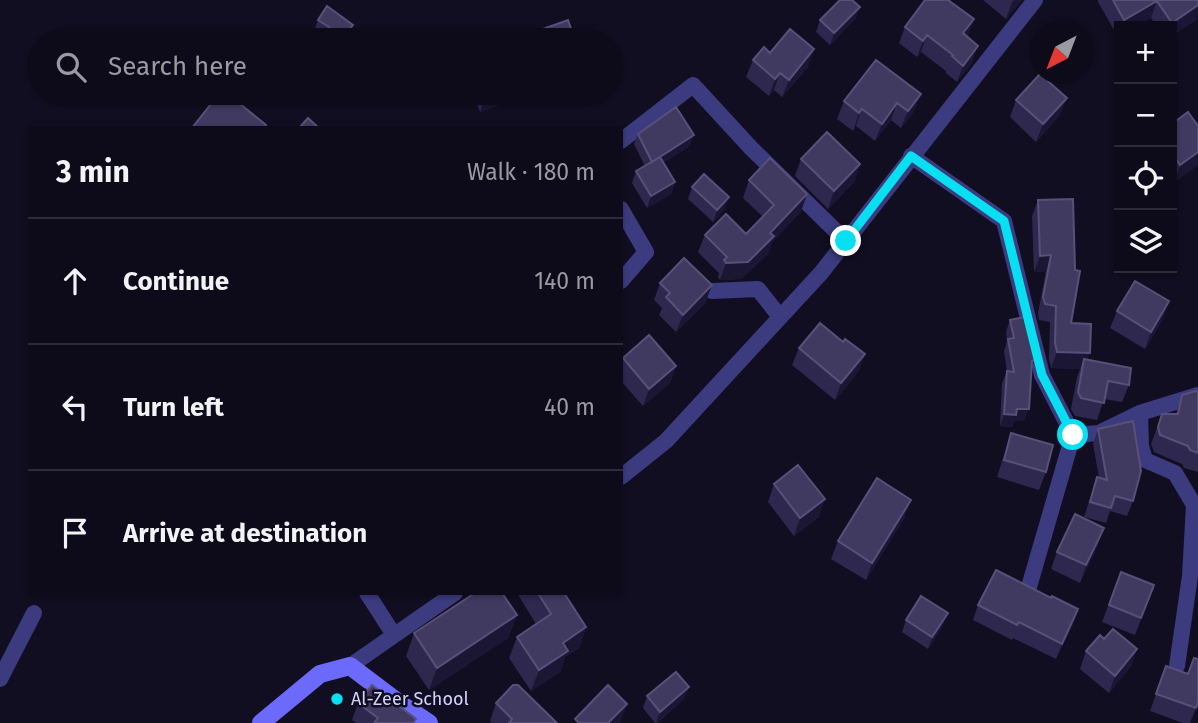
<!DOCTYPE html>
<html lang="en">
<head>
<meta charset="utf-8">
<style>
	body { margin:0; font-family:"Fira Sans",sans-serif; background:#1b1826; color:#f1f3f6 }
	.controls { position:absolute; right:21px; top:21px; display:grid; overflow:hidden; border-radius:0px; box-shadow:0 2px 5px #0004 }
	.controls button { width:63px; height:63px; display:grid; place-items:center; padding:0; border:0; border-bottom:2px solid #2d2b38; background:#0d0a19; color:#f1f3f6; font:35px sans-serif }
	.compass { position:absolute; left:1030px; top:21px; width:63px; height:63px; border-radius:50%; background:#0d0a19; box-shadow:0 2px 5px #0004; rotate:222deg }
	.stop { position:absolute; width:21px; height:21px; margin:-16px; border:5px solid #08dff1; border-radius:50%; background:#fff }
	.stop.end { background:#08dff1; border-color:#fff; box-shadow:0 2px 7px #0008 }
	.list { margin:0; padding:0; list-style:none }
	h2 { display:flex; justify-content:space-between; align-items:center; height:91px; margin:0; padding:0 28px; font-size:30px }
	h2 small { font-size:23px; font-weight:400; color:#9a9aa2 }
	.list li { display:grid; grid-template-columns:46px 1fr auto; gap:21px; align-items:center; box-sizing:border-box; height:126px; padding:0 28px; border-top:2px solid #2d2b38 }
	.list b { display:block; font-size:26px; white-space:nowrap }
	.list em { font-size:23px; font-style:normal; color:#9a9aa2 }
	.icon { flex:none; width:38px; height:38px; fill:none; stroke:currentColor; stroke-width:2; stroke-linecap:round; stroke-linejoin:round }
	.map { position:relative; flex:none; width:1198px; height:723px; overflow:hidden }
	.search { position:absolute; background:#0d0a19; box-shadow:0 2px 5px #0004; left:28px; top:28px; width:595px; height:77px; display:flex; align-items:center; gap:18px; box-sizing:border-box; padding:0 24px; border-radius:38px; color:#9a9aa2; font-size:26px }
	.panel { position:absolute; background:#0d0a19; box-shadow:0 2px 5px #0004; left:28px; top:126px; width:595px; height:469px; border-radius:0px }
	.map>svg:first-child { display:block }
	.lines { fill:none; stroke-linecap:round; stroke-linejoin:round }
	.street { stroke:#3c3b7f; stroke-width:16 }
	.secondary { stroke:#6b6afa; stroke-width:18 }
	.wall { fill:#2e284e }
	.shaded-wall { fill:#1b1634 }
	.building { fill:#403a61; stroke:#575179; stroke-width:2 }
	.route { stroke:#08dff1; stroke-width:9 }
	.poi-dot { fill:#08dff1; stroke:#110e21; stroke-width:2.5 }
	.labels { text-anchor:middle; dominant-baseline:central; stroke-width:5; stroke-linejoin:round; paint-order:stroke }
	.poi-label { font-size:18px; fill:#d4d0fd; stroke:#110e21; text-anchor:start }
</style>
</head>
<body>
<div class="map">
<svg width="1198" height="723" viewBox="0 0 1198 723">
	<rect width="100%" height="100%" fill="#110e21"/>
	<g class="lines">
		<!-- street -->
		<path class="street" d="M 621,141 L 693,85 L 751,148 L 846,241
			M 911,156 L 1004,221 L 1042,375 L 1073,435 L 1029,587
			M 621,209 L 646,252 L 621,281
			M 712,291 L 758,289 L 780,317
			M 1140,413 L 1141,446 L 1145,460 L 1175,473 L 1194,505 L 1190,576 L 1177,666
			M 1073,435 L 1099,433 L 1140,413 L 1198,395
			M 621,477 L 666,441 L 821,273 L 1035,0
			M 367,593 L 394,635
			M 350,666 L 455,593
			M 0,679 L 34,613"/>
		<!-- secondary -->
		<path class="secondary" d="M 261,723 L 320,674 L 350,666 L 399,703 L 429,723"/>
	</g>
	<!-- wall -->
	<path class="wall" d="M 983,0 L 1022,0 L 1006,19 Z
		M 1098,0 L 1198,0 L 1197,19 L 1172,36 L 1172,26 L 1156,26 L 1151,18 L 1137,26 L 1119,26 L 1119,36 L 1118,37 L 1098,2 Z
		M 860,7 L 855,19 L 830,45 L 816,32 L 820,20 Z
		M 318,20 L 350,34 L 358,40 L 316,40 L 312,37 Z
		M 905,27 L 967,37 L 972,63 L 957,82 L 946,73 L 946,71 L 921,52 L 917,57 L 899,43 Z
		M 770,53 L 808,67 L 782,97 L 774,90 L 769,96 L 746,77 L 753,60 Z
		M 876,60 L 914,112 L 901,128 L 891,120 L 875,141 L 856,126 L 853,131 L 837,119 L 844,101 Z
		M 341,93 L 354,93 L 349,99 Z
		M 473,93 L 533,93 L 480,112 Z
		M 1016,100 L 1060,115 L 1036,142 L 1010,117 Z
		M 1172,124 L 1198,126 L 1198,165 L 1174,182 L 1172,180 Z
		M 638,134 L 690,146 L 663,163 L 675,182 L 671,194 L 647,208 L 632,183 L 636,171 L 645,166 L 634,144 Z
		M 801,159 L 860,164 L 854,182 L 828,209 L 795,176 Z
		M 749,180 L 801,212 L 772,242 L 768,254 L 741,279 L 720,280 L 718,277 L 719,273 L 698,252 L 705,235 L 746,234 L 763,217 L 743,198 Z
		M 692,187 L 725,209 L 713,222 L 688,199 Z
		M 1038,200 L 1071,323 L 1087,360 L 1129,385 L 1122,402 L 1104,399 L 1097,420 L 1075,416 L 1071,409 L 1077,377 L 1080,369 L 1051,368 L 1049,359 L 1050,322 L 1039,320 L 1038,313 L 1046,271 L 1034,272 L 1032,216 Z
		M 660,283 L 712,285 L 705,303 L 676,332 L 659,315 L 662,308 L 654,300 Z
		M 1117,311 L 1163,319 L 1145,349 L 1110,328 Z
		M 1010,320 L 1035,360 L 1031,369 L 1024,421 L 1014,421 L 1012,427 L 1000,426 L 1002,383 L 1007,371 L 1004,351 L 1007,341 L 1006,332 Z
		M 843,342 L 865,354 L 858,372 L 835,400 L 792,365 L 799,348 Z
		M 623,358 L 676,366 L 670,383 L 643,406 L 621,381 L 621,361 Z
		M 1198,392 L 1198,472 L 1184,468 L 1182,464 L 1154,452 L 1151,444 L 1162,414 L 1176,414 L 1182,395 Z
		M 1098,429 L 1133,501 L 1127,516 L 1110,511 L 1106,523 L 1084,517 L 1092,492 L 1097,477 L 1099,477 L 1093,444 Z
		M 1011,433 L 1046,472 L 1039,490 L 997,477 Z
		M 774,484 L 819,517 L 794,536 L 768,502 Z
		M 905,517 L 866,580 L 831,559 L 838,541 Z
		M 1098,545 L 1080,583 L 1051,569 L 1057,552 Z
		M 1121,572 L 1154,585 L 1135,635 L 1102,622 Z
		M 517,593 L 564,593 L 586,627 L 579,648 L 565,657 L 560,672 L 531,691 L 509,658 L 517,637 L 536,624 Z
		M 1051,598 L 1078,609 L 1073,624 L 1056,659 L 1013,638 L 1012,640 L 973,620 L 978,605 Z
		M 517,615 L 508,638 L 429,690 L 406,656 L 414,633 Z
		M 906,620 L 943,625 L 928,649 L 902,632 Z
		M 1104,639 L 1137,649 L 1131,666 L 1109,693 L 1080,669 L 1086,651 Z
		M 1166,666 L 1196,708 L 1190,723 L 1183,723 L 1150,711 Z
		M 689,687 L 684,699 L 657,723 L 655,723 L 643,708 L 647,696 Z
		M 358,703 L 414,723 L 356,723 L 352,720 Z
		M 496,703 L 557,723 L 492,723 L 490,721 Z"/>
	<!-- shaded-wall -->
	<path class="shaded-wall" d="M 1014,0 L 1022,0 L 1006,19 L 1012,2 Z
		M 1157,1 L 1151,18 L 1137,26 L 1122,26 L 1124,20 Z
		M 1198,5 L 1197,19 L 1172,36 L 1172,26 L 1171,26 L 1172,23 Z
		M 860,7 L 855,19 L 830,45 L 834,33 Z
		M 974,19 L 968,36 L 957,50 L 963,33 Z
		M 927,35 L 921,52 L 917,57 L 923,41 Z
		M 978,46 L 972,63 L 957,82 L 963,66 Z
		M 814,49 L 808,67 L 782,97 L 789,80 Z
		M 780,73 L 774,90 L 769,96 L 775,79 Z
		M 487,93 L 533,93 L 480,112 Z
		M 921,94 L 914,112 L 901,128 L 908,111 Z
		M 1067,98 L 1060,115 L 1036,142 L 1043,124 Z
		M 897,103 L 891,120 L 875,141 L 882,124 Z
		M 862,109 L 856,126 L 853,131 L 859,113 Z
		M 694,135 L 690,146 L 648,173 L 652,162 Z
		M 1198,152 L 1198,165 L 1174,182 L 1180,165 Z
		M 860,164 L 854,182 L 828,209 L 834,191 Z
		M 675,182 L 671,194 L 647,208 L 651,196 Z
		M 807,194 L 801,212 L 772,242 L 768,254 L 741,279 L 720,280 L 726,263 L 770,233 Z
		M 729,197 L 725,209 L 713,222 L 717,210 Z
		M 1051,255 L 1046,271 L 1034,272 L 1040,256 Z
		M 712,285 L 705,303 L 676,332 L 683,315 Z
		M 1169,301 L 1163,319 L 1145,349 L 1151,332 Z
		M 1057,352 L 1090,353 L 1084,369 L 1084,359 L 1080,369 L 1051,368 Z
		M 865,354 L 858,372 L 835,400 L 841,383 Z
		M 676,366 L 670,383 L 643,406 L 649,389 Z
		M 1017,409 L 1029,409 L 1024,421 L 1014,421 L 1012,427 L 1000,426 L 1004,414 Z
		M 825,499 L 819,517 L 794,536 L 800,518 Z
		M 911,500 L 905,517 L 866,580 L 872,563 Z
		M 1104,528 L 1098,545 L 1080,583 L 1086,565 Z
		M 1078,609 L 1073,624 L 1056,659 L 1062,644 Z
		M 948,613 L 943,625 L 928,649 L 932,637 Z
		M 517,615 L 508,638 L 429,690 L 437,668 Z
		M 586,627 L 579,648 L 565,657 L 560,672 L 531,691 L 539,670 L 563,643 Z
		M 1137,649 L 1131,666 L 1109,693 L 1115,676 Z
		M 689,687 L 684,699 L 656,723 L 660,712 Z
		M 627,704 L 621,721 L 619,723 L 608,723 Z"/>
	<!-- building -->
	<path class="building" d="M 840,0 L 852,0 L 860,7 L 834,33 L 820,20 Z
		M 925,0 L 948,0 L 974,19 L 963,33 L 978,46 L 963,66 L 952,56 L 953,55 L 927,35 L 923,41 L 905,27 Z
		M 1113,0 L 1198,0 L 1198,5 L 1172,23 L 1157,1 L 1124,20 Z
		M 327,6 L 353,25 L 347,33 L 358,40 L 320,40 L 329,27 L 318,20 Z
		M 568,20 L 575,40 L 512,40 Z
		M 790,29 L 814,49 L 789,80 L 780,73 L 775,79 L 753,60 L 764,47 L 770,53 Z
		M 876,60 L 921,94 L 908,111 L 897,103 L 882,124 L 862,109 L 859,113 L 844,101 Z
		M 1040,74 L 1067,98 L 1043,124 L 1016,100 Z
		M 229,95 L 266,125 L 264,128 L 192,128 L 215,99 L 221,104 Z
		M 676,107 L 694,135 L 652,162 L 638,134 Z
		M 1188,112 L 1198,126 L 1198,152 L 1180,165 L 1172,153 L 1172,124 Z
		M 308,118 L 319,128 L 299,128 Z
		M 827,132 L 860,164 L 834,191 L 801,159 Z
		M 660,157 L 675,182 L 651,196 L 636,171 Z
		M 770,158 L 807,194 L 770,233 L 774,236 L 748,262 L 726,263 L 724,260 L 727,257 L 705,235 L 726,214 L 746,234 L 774,205 L 749,180 Z
		M 704,174 L 729,197 L 717,210 L 692,187 Z
		M 1073,199 L 1075,270 L 1080,271 L 1071,323 L 1091,324 L 1090,353 L 1057,352 L 1055,343 L 1056,306 L 1045,304 L 1043,297 L 1051,255 L 1040,256 L 1038,200 Z
		M 684,258 L 712,285 L 683,315 L 666,297 L 670,293 L 660,283 Z
		M 1135,281 L 1169,301 L 1151,332 L 1117,311 Z
		M 1024,317 L 1035,360 L 1032,361 L 1029,409 L 1017,409 L 1016,415 L 1004,414 L 1007,371 L 1014,372 L 1008,339 L 1014,338 L 1010,320 Z
		M 820,323 L 843,342 L 845,339 L 865,354 L 841,383 L 799,348 Z
		M 649,335 L 676,366 L 649,389 L 623,358 Z
		M 1084,359 L 1131,368 L 1129,385 L 1108,381 L 1104,403 L 1081,398 L 1078,392 Z
		M 1196,391 L 1198,392 L 1198,453 L 1190,450 L 1188,446 L 1160,435 L 1158,427 L 1162,414 L 1178,414 L 1182,395 Z
		M 1133,421 L 1141,471 L 1133,501 L 1115,496 L 1111,508 L 1090,502 L 1097,477 L 1107,480 L 1098,429 Z
		M 1011,433 L 1053,445 L 1046,472 L 1004,460 Z
		M 798,465 L 825,499 L 800,518 L 774,484 Z
		M 877,478 L 911,500 L 872,563 L 838,541 Z
		M 1075,514 L 1104,528 L 1086,565 L 1057,552 Z
		M 996,570 L 1051,598 L 1052,596 L 1078,609 L 1062,644 L 1019,622 L 1017,625 L 978,605 Z
		M 1121,572 L 1154,585 L 1141,618 L 1109,605 Z
		M 475,593 L 502,593 L 517,615 L 437,668 L 414,633 Z
		M 538,593 L 564,593 L 586,627 L 563,643 L 568,651 L 539,670 L 517,637 L 551,614 Z
		M 921,596 L 948,613 L 932,637 L 906,620 Z
		M 1113,629 L 1137,649 L 1115,676 L 1086,651 L 1100,635 L 1104,639 Z
		M 1194,658 L 1198,659 L 1198,702 L 1196,708 L 1156,694 L 1166,666 L 1188,674 Z
		M 676,672 L 689,687 L 660,712 L 647,696 Z
		M 372,685 L 416,719 L 413,723 L 374,723 L 378,718 L 358,703 Z
		M 513,685 L 518,685 L 557,723 L 509,723 L 512,719 L 496,703 Z
		M 608,685 L 627,704 L 608,723 L 579,723 L 575,719 Z"/>
	<g class="lines">
		<!-- route -->
		<path class="route" d="M 846,241 L 911,156 L 1004,221 L 1042,375 L 1073,435"/>
	</g>
	<!-- markers -->
	<circle class="poi-dot" cx="337" cy="699" r="7"/>
	<g class="labels">
		<!-- poi labels -->
		<g class="poi-label">
			<text x="351" y="699">Al-Zeer School</text>
		</g>
	</g>
</svg>
<div class="controls">
<button>+</button>
<button>−</button>
<button><svg class="icon" aria-label="locate" viewBox="0 0 24 24"><circle cx="12" cy="12" r="6"/><path d="M12 2v4M12 18v4M2 12h4M18 12h4"/></svg></button>
<button><svg class="icon" aria-label="layers" viewBox="0 0 24 24"><path d="M12 4l9 5-9 5-9-5zM3 14l9 5 9-5"/></svg></button>
</div>
<svg class="compass" viewBox="-18 -18 36 36"><path d="M0-13l5 13h-10z" fill="#e53935"/><path d="M0 13l5-13h-10z" fill="#9a9aa2"/></svg>
<div class="stop" style="left:1073px;top:435px"></div>
<div class="stop end" style="left:846px;top:241px"></div>
<div class="search"><svg class="icon" aria-label="search" viewBox="0 0 24 24"><circle cx="10" cy="10" r="6"/><path d="M15 15l6 6"/></svg>Search here</div>
<section class="panel">
<h2>3 min<small>Walk · 180 m</small></h2>
<ul class="list">
<li><svg class="icon" aria-label="ahead" viewBox="0 0 24 24"><path d="M12 20V5M6 11l6-6 6 6"/></svg><div><b>Continue</b></div><em>140 m</em></li>
<li><svg class="icon" aria-label="left" viewBox="0 0 24 24"><path d="M17 20v-9H6M10 6l-5 5 5 5"/></svg><div><b>Turn left</b></div><em>40 m</em></li>
<li><svg class="icon" aria-label="arrive" viewBox="0 0 24 24"><path d="M6 21V4h12l-3 4 3 4H6"/></svg><div><b>Arrive at destination</b></div></li>
</ul>
</section>
</div>
</body>
</html>
